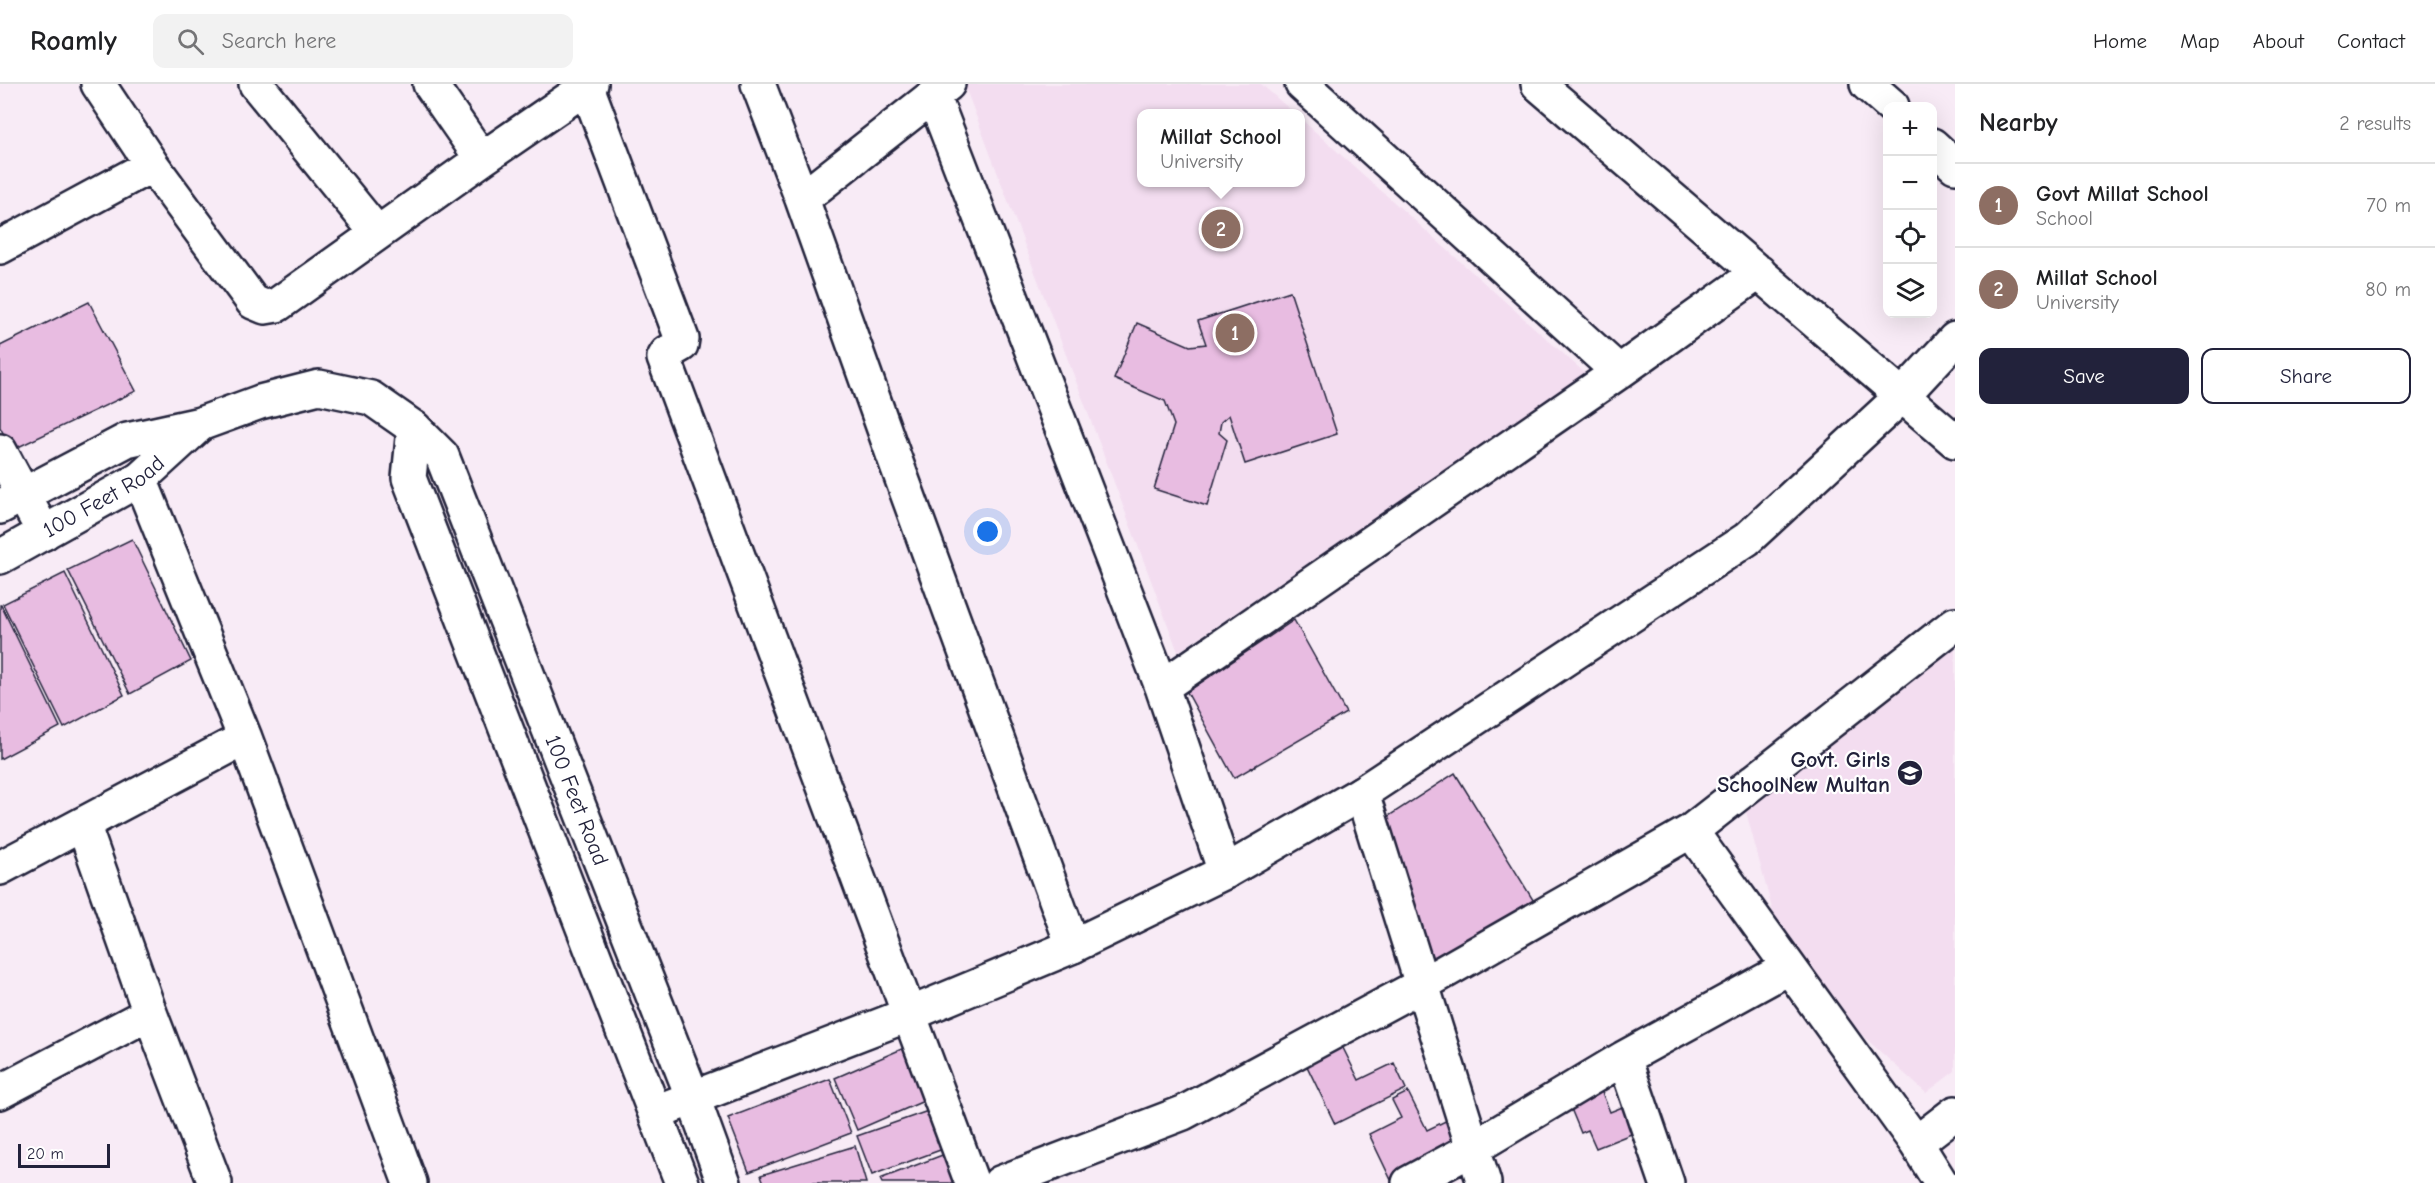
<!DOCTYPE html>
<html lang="en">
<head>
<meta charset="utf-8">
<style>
	body { margin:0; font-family:"Comic Neue",sans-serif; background:#f2f2f2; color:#202124 }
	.controls { position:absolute; right:18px; top:18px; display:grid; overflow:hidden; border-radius:12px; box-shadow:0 6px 24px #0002 }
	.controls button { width:54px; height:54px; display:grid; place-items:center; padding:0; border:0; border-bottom:2px solid #e0e0e0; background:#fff; color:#202124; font:30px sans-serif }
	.scale { position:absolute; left:18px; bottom:15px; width:92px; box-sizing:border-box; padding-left:6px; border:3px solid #22223b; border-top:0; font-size:16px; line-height:21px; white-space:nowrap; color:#22223b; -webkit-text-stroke:4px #fff; paint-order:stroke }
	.you { position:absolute; left:988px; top:448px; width:21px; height:21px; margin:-15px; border:4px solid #fff; border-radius:50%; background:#1a73e8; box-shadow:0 0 0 9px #1a73e833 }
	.badge { display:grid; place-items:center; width:39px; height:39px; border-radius:50%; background:#22223b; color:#fff; font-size:20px; font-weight:700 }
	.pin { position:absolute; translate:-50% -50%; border:3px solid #fff; box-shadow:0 2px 6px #0006 }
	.popup { position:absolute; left:1137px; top:25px; width:168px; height:78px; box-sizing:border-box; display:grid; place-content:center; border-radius:12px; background:#fff; filter:drop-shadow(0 2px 4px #0005); font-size:20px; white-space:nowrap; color:#757577 }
	.popup b { font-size:22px; color:#202124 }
	.popup::after { content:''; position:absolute; left:50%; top:100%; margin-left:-12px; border:12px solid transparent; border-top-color:#fff }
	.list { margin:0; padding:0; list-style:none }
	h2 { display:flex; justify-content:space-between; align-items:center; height:78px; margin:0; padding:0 24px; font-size:26px }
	h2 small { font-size:20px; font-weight:400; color:#757577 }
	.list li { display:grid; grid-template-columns:39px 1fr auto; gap:18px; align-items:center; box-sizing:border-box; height:84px; padding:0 24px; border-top:2px solid #e0e0e0 }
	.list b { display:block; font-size:22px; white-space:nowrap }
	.list p { margin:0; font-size:20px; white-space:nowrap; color:#757577 }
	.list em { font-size:20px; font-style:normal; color:#757577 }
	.actions { display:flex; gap:12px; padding:18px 24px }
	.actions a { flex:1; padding:14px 0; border:2px solid #22223b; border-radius:12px; text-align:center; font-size:21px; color:#22223b }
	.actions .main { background:#22223b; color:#fff }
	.icon { flex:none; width:33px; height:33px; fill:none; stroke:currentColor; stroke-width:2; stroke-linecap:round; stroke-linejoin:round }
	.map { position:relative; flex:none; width:1955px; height:1099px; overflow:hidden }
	header { display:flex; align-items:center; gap:36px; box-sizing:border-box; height:84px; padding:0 30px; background:#fff; border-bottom:2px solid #e0e0e0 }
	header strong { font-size:28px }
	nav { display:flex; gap:33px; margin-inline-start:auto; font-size:21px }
	.search { width:420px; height:54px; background:#f2f2f2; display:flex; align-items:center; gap:15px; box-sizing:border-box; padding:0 21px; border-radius:12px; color:#757577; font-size:22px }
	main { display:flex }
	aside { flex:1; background:#fff }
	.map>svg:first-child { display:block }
	.built { fill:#f3ddf0 }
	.building { fill:#e8bce1; stroke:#22223b; stroke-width:1.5 }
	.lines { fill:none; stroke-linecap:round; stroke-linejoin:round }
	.street-casing { stroke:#22223b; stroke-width:38 }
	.secondary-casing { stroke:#22223b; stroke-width:38 }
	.street { stroke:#fff; stroke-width:33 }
	.secondary { stroke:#fff; stroke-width:33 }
	.labels { text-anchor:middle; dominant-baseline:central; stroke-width:4.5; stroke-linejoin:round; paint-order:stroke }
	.street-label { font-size:22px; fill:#22223b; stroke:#fff }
	.poi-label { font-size:22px; font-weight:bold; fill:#22223b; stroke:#fff; text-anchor:end }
</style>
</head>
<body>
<header>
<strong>Roamly</strong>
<div class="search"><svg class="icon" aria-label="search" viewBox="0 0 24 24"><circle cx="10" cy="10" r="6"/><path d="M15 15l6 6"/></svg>Search here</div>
<nav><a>Home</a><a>Map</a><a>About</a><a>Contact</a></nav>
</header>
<main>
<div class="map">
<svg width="1955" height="1099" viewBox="0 0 1955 1099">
	<rect width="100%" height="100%" fill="#f8ebf6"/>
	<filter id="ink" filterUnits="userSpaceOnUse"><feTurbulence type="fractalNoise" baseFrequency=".0167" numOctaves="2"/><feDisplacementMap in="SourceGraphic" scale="12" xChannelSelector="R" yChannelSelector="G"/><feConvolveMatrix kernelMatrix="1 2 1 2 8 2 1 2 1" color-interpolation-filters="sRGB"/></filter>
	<g filter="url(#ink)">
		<!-- built -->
		<path class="built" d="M 964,0 L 1261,0 L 1294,29 L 1142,30 L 1142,98 L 1300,98 L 1301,35 L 1586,290 L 1178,568 Z
			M 1955,558 L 1955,987 L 1926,1009 L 1788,884 L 1745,724 Z"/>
		<!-- building -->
		<path class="building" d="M 1290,207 L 1337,350 L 1245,380 L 1229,331 L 1221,338 L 1219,349 L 1227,356 L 1207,422 L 1154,405 L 1174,341 L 1165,317 L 1114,295 L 1137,239 L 1190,262 L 1206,260 L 1198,237 Z
			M 89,218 L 136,307 L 12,366 L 0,343 L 0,262 Z
			M 132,455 L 191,577 L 130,610 L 68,486 Z
			M 65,489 L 124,611 L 64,644 L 3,520 Z
			M 1,521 L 60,643 L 0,675 L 0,521 Z
			M 1294,536 L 1346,629 L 1234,694 L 1187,608 Z
			M 1455,689 L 1538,824 L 1425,891 L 1384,735 Z
			M 1341,960 L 1359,996 L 1394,979 L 1406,1005 L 1335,1040 L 1305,978 Z
			M 904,964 L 926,1016 L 857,1046 L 835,994 Z
			M 830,995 L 851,1049 L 749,1088 L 728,1034 Z
			M 1601,1006 L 1610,1028 L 1625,1022 L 1636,1048 L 1596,1064 L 1588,1046 L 1581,1049 L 1569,1020 Z
			M 1408,1008 L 1427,1046 L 1458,1031 L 1472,1059 L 1392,1098 L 1369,1050 L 1401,1034 L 1392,1016 Z
			M 928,1027 L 943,1065 L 872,1091 L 857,1052 Z
			M 855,1062 L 866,1099 L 764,1099 L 761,1091 Z
			M 945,1070 L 956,1099 L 882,1099 L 880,1095 Z"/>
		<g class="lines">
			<!-- street casing -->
			<g class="street-casing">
				<path id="street" d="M 98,0 L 152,81 L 253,218 L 265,223 L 277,221 L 482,75 L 591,0
					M 256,0 L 377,149
					M 430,0 L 482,75
					M 758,0 L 802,115 L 894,373 L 1073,862
					M 1302,0 L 1619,288
					M 1538,0 L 1955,357
					M 1867,0 L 1892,22
					M 587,3 L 682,255 L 681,261 L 667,269 L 664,274 L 972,1099
					M 933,11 L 1162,603 L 1225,788
					M 1932,61 L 1955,82
					M 802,115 L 948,0
					M 0,163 L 152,81
					M 0,367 L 44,449
					M 140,395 L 245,654 L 410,1099
					M 1162,603 L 1619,288 L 1759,188
					M 1362,709 L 1484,1099
					M 83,740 L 150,929 L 215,1099
					M 1691,747 L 1916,1059 L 1941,1099
					M 0,784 L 245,654
					M 1624,974 L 1667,1099
					M 0,1008 L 150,929
					M 1916,1059 L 1955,1029
					M 1000,1099 L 1183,1029 L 1423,900 L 1691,747 L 1955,540
					M 1409,1099 L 1472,1065 L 1624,974 L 1788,884"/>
			</g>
			<!-- secondary casing -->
			<g class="secondary-casing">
				<g id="secondary">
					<path d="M 414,344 L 409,394 L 682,1099"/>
					<path id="s1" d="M 0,423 L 127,356 L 200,340 L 260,318 L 319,303 L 371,314 L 414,344 L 442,372 L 693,1014 L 724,1099"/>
					<path id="s2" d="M 0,473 L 140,395 L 198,342"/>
					<path d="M 656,1028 L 910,930 L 1073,862 L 1225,788 L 1362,709 L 1747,455 L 1903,311 L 1955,255"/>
				</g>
			</g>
			<!-- street -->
			<use href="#street" class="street"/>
			<!-- secondary -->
			<use href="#secondary" class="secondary"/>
		</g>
	</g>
	<!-- icons -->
	<defs>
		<g id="school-disc" transform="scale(1.35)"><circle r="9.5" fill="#22223b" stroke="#fff"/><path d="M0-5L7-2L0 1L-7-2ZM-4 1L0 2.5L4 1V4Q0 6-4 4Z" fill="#fff"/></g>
	</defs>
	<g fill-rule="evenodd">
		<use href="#school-disc" x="1910" y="689"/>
	</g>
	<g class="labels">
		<!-- street labels -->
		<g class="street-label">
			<text stroke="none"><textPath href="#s2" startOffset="120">100 Feet Road</textPath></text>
			<text stroke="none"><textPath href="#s1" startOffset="858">100 Feet Road</textPath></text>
		</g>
		<!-- poi labels -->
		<g class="poi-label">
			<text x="1890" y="676">Govt. Girls<tspan x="1890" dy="25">SchoolNew Multan</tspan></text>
		</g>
	</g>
</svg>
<div class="controls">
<button>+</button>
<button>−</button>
<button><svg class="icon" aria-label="locate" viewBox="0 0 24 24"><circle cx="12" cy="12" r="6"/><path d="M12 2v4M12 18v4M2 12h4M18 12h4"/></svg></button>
<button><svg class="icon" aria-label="layers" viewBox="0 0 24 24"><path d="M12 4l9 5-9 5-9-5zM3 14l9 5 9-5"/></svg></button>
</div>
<div class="scale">20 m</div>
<div class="you"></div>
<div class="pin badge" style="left:1235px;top:249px;background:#8d6e63">1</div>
<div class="pin badge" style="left:1221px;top:145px;background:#8d6e63">2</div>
<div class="popup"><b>Millat School</b>University</div>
</div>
<aside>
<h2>Nearby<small>2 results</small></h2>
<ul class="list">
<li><span class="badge" style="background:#8d6e63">1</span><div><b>Govt Millat School</b><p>School</p></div><em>70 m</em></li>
<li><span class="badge" style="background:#8d6e63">2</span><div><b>Millat School</b><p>University</p></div><em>80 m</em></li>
</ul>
<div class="actions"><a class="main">Save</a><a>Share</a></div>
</aside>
</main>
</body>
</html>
